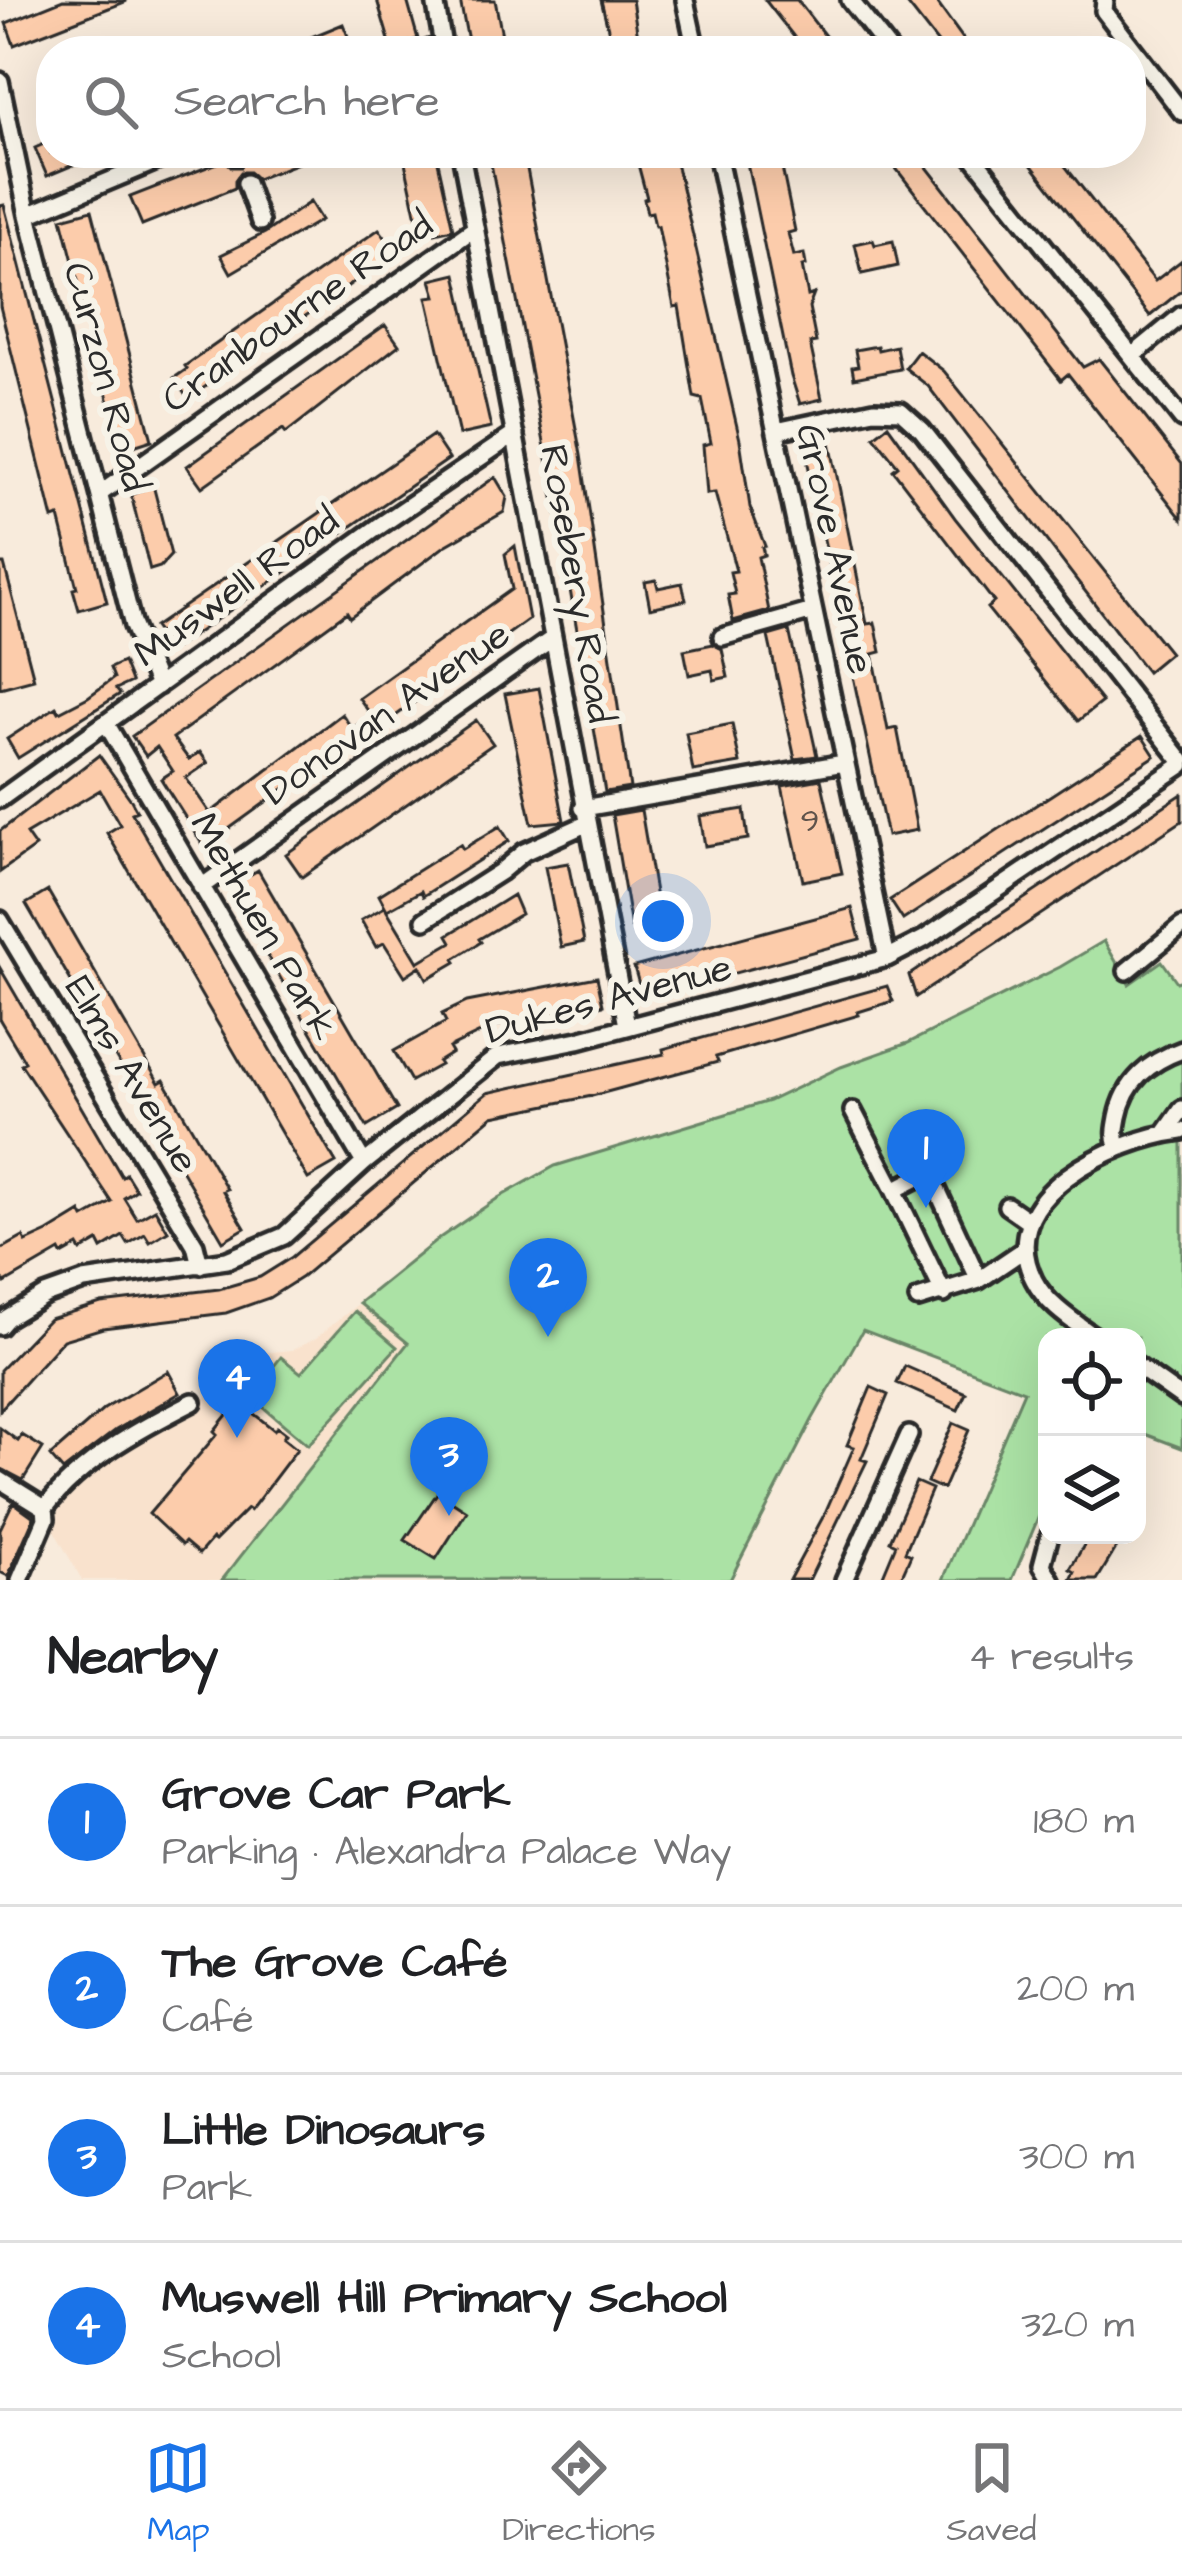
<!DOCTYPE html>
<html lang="en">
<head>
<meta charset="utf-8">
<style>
	body { margin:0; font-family:"Architects Daughter",sans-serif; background:#f2f2f2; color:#202124 }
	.controls { position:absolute; right:36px; bottom:36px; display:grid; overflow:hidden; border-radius:24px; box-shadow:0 12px 48px #0002 }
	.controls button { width:108px; height:108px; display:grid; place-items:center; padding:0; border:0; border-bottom:3px solid #e0e0e0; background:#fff; color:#202124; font:60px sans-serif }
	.you { position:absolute; left:663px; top:921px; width:42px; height:42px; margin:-30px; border:9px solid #fff; border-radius:50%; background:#1a73e8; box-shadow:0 0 0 18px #1a73e833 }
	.badge { display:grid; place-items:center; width:78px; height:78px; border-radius:50%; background:#1a73e8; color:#fff; font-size:39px; font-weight:700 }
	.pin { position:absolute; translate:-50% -99px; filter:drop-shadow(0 3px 6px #0008) }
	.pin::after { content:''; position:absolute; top:63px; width:42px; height:36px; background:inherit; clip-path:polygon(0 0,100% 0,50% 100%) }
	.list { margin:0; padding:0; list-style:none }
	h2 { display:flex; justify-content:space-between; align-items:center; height:156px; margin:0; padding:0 48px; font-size:51px }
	h2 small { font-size:39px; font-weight:400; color:#757577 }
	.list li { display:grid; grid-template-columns:78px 1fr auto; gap:36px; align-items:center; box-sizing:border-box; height:168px; padding:0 48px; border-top:3px solid #e0e0e0 }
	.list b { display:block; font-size:45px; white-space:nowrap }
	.list p { margin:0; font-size:39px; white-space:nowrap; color:#757577 }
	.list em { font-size:39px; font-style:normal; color:#757577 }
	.icon { flex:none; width:66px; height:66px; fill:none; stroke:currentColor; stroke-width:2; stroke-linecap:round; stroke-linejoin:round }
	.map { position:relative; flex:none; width:1182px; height:1580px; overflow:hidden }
	.search { position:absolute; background:#fff; box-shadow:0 12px 48px #0002; left:36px; right:36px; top:36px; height:132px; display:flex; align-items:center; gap:30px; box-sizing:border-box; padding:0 42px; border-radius:48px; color:#757577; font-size:45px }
	.sheet { height:828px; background:#fff }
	nav { display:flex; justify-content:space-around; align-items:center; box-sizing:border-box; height:168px; border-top:3px solid #e0e0e0; background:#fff; font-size:33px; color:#757577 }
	nav a { display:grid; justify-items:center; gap:6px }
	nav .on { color:#1a73e8 }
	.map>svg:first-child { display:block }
	.built { fill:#f9e2cd }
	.green { fill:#abe2a5; stroke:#6b8668; stroke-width:3 }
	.building { fill:#fcccab; stroke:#2b2b2b; stroke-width:3 }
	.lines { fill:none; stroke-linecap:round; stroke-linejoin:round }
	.minor-casing { stroke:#2b2b2b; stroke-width:24 }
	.minor { stroke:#f7f3e8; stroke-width:15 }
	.labels { text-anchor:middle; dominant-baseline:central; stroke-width:12; stroke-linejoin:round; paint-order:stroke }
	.number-label { font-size:33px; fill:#5f534b }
	.street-label { font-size:39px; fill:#2b2b2b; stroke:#f7f3e8 }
</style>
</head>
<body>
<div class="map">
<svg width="1182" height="1580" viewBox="0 0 1182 1580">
	<rect width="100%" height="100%" fill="#f8ebdc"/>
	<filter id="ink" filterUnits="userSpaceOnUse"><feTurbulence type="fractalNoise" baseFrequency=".00833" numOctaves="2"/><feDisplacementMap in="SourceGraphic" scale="24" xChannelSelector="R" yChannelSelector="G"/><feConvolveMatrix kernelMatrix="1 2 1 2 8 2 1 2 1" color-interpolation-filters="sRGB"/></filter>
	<g filter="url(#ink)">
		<!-- built -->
		<path class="built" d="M 359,1303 L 408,1343 L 222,1580 L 82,1580 L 52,1527 L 65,1492 L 146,1434 L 227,1384 L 237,1355 L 292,1350 L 315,1339 Z"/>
		<!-- green -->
		<path class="green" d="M 1104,941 L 1129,984 L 1162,961 L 1177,982 L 1182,980 L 1182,1448 L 1137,1431 L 1137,1337 L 1047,1337 L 1047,1497 L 1012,1580 L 943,1580 L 1024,1391 L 863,1330 L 812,1420 L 730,1580 L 222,1580 L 408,1343 L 359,1303 L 441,1237 L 498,1198 L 555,1166 L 769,1101 L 841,1067 L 908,1043 L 1060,967 Z
			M 355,1311 L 397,1347 L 308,1445 L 250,1396 L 281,1357 L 301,1373 Z"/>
		<!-- building -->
		<path class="building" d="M 63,0 L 127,1 L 14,45 L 6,23 Z
			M 377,0 L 407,0 L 418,39 L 391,47 Z
			M 460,0 L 495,0 L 505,51 L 470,51 Z
			M 601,0 L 632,0 L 639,43 L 613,49 Z
			M 765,0 L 797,0 L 837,51 L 805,51 Z
			M 904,0 L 935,0 L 972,51 L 944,51 Z
			M 343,24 L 354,51 L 277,51 Z
			M 51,141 L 51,153 L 102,153 L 47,176 L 35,148 Z
			M 248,153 L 321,154 L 257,179 L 249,172 L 241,172 L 235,180 L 235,188 L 142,225 L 130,197 L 225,160 L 232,167 L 241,167 Z
			M 403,153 L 436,153 L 453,229 L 421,236 Z
			M 489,153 L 524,153 L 581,455 L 630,788 L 605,792 L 550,474 Z
			M 635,153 L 653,153 L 654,157 L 673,153 L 676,162 L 740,440 L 750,507 L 765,546 L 762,547 L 764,555 L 758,557 L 769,611 L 733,621 L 728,595 L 735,594 L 730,572 L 736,571 L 715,493 L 707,494 L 703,445 L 711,443 L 702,399 L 694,397 L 679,306 L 674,307 L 658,226 L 655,226 L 652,212 L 647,213 L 644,199 L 647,198 Z
			M 745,153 L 779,153 L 795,231 L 788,233 L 794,256 L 804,254 L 806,265 L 802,266 L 808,296 L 814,294 L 809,307 L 816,342 L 810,343 L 822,399 L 800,404 L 791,376 Z
			M 884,153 L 916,153 L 1083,367 L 1099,359 L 1182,464 L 1182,519 L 1068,374 L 1061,380 Z
			M 1022,153 L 1055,153 L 1155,281 L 1182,260 L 1182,290 L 1150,316 Z
			M 310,202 L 321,220 L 231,273 L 221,255 L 265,233 Z
			M 4,205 L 107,602 L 79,610 L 73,589 L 77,588 L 59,517 L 53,519 L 0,306 L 0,206 Z
			M 92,210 L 152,440 L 121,450 L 62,218 Z
			M 379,229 L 396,252 L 188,399 L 174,378 L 187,369 L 185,366 Z
			M 873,240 L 875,245 L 893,241 L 898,266 L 862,274 L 855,244 Z
			M 456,274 L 491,428 L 459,435 L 427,297 L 436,296 L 431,280 Z
			M 385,325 L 399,345 L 286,433 L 283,429 L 202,487 L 187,466 Z
			M 877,346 L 878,350 L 896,346 L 900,369 L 854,378 L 852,367 L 858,366 L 855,350 Z
			M 918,351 L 944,371 L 1170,653 L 1147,672 L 928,386 L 905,368 Z
			M 888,425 L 955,518 L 1102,702 L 1078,721 L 987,608 L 994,602 L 893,470 L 898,466 L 874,436 Z
			M 433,435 L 449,459 L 171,651 L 154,627 Z
			M 829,437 L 867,624 L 875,623 L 881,652 L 873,654 L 888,730 L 897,728 L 917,830 L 887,836 L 805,450 L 807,441 Z
			M 495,477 L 507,497 L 504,512 L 445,546 L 350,617 L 347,612 L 173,738 L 189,760 L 200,752 L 208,763 L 186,778 L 210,813 L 342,714 L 357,736 L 204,847 L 161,779 L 173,771 L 157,747 L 146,756 L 132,736 Z
			M 153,485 L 171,555 L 160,567 L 150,570 L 131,495 Z
			M 515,546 L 529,619 L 390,720 L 360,737 L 353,728 L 371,715 L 359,698 L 512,589 L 505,554 Z
			M 0,564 L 4,564 L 34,679 L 0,688 Z
			M 656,580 L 658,588 L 682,583 L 686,600 L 650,608 L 645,582 Z
			M 789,630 L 817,756 L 795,759 L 768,636 Z
			M 713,644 L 722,649 L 728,677 L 714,680 L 712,670 L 689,675 L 684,650 Z
			M 123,662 L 131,682 L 116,689 L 120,694 L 18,758 L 7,739 L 56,707 L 59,712 L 88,697 L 114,678 L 110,668 Z
			M 539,688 L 564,821 L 532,824 L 505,694 Z
			M 476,720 L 493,744 L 302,877 L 286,854 Z
			M 732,724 L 740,763 L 693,771 L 686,733 Z
			M 1142,736 L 1155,756 L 903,920 L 890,900 Z
			M 99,755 L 131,800 L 137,811 L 132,813 L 336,1163 L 308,1179 L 107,833 L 120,825 L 100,790 L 26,834 L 35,847 L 0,872 L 0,831 Z
			M 821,779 L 842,873 L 803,881 L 782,786 Z
			M 1182,794 L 1182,821 L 916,997 L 909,975 Z
			M 744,809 L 748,839 L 705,846 L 700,816 Z
			M 641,810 L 660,922 L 631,927 L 612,815 Z
			M 500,826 L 509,841 L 423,896 L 421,891 L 387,910 L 379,895 L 460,844 L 463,849 Z
			M 568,863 L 584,942 L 561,947 L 545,867 Z
			M 258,870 L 397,1109 L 367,1127 L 228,888 Z
			M 48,891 L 159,1083 L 164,1080 L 227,1189 L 223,1191 L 245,1228 L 223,1241 L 26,904 Z
			M 513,895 L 521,914 L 479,939 L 481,942 L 454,959 L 456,962 L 427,979 L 420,966 L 405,976 L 384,943 L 376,947 L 361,920 L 385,907 L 418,962 L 452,942 L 448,935 Z
			M 852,908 L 860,939 L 643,998 L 634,967 Z
			M 0,968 L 122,1177 L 126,1174 L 136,1190 L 124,1198 L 137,1219 L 155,1209 L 168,1231 L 150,1242 L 145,1234 L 128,1244 L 123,1236 L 102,1249 L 98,1241 L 81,1251 L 78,1246 L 62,1255 L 60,1251 L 5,1283 L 0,1275 L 0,1250 L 23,1237 L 26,1242 L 48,1232 L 81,1212 L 84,1218 L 112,1202 L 21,1064 L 25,1062 L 0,1020 Z
			M 597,977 L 603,1005 L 495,1026 L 449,1048 L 452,1053 L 438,1062 L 440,1065 L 411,1081 L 394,1051 L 446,1022 L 442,1014 L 467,1002 Z
			M 887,986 L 893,1001 L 858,1012 L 859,1015 L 716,1057 L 718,1062 L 592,1096 L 493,1116 L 302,1277 L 269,1298 L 226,1313 L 103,1328 L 63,1340 L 0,1410 L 0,1370 L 49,1319 L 101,1303 L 219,1289 L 260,1277 L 292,1257 L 487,1093 L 664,1054 L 663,1049 Z
			M 905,1366 L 966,1393 L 958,1410 L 897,1383 Z
			M 168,1371 L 180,1393 L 116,1430 L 63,1471 L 50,1456 L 104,1409 Z
			M 871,1387 L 888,1395 L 861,1459 L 867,1461 L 809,1580 L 789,1580 L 824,1515 L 854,1447 L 847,1445 Z
			M 238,1401 L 274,1430 L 277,1427 L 286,1434 L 283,1438 L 297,1449 L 250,1511 L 247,1509 L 215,1541 L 212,1539 L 199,1554 L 185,1542 L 182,1545 L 149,1514 L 217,1434 L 214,1431 Z
			M 953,1423 L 969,1430 L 943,1489 L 927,1482 Z
			M 0,1428 L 18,1441 L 22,1435 L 43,1448 L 23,1480 L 0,1468 Z
			M 916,1482 L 932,1489 L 905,1552 L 911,1555 L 900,1580 L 881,1580 L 896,1544 L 890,1541 Z
			M 438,1492 L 467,1511 L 436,1559 L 405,1540 Z
			M 13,1502 L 34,1517 L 8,1576 L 0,1572 L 0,1529 Z
			M 1090,1535 L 1124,1535 L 1097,1580 L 1071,1580 L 1075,1572 L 1070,1569 Z"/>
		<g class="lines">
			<!-- minor casing -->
			<g class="minor-casing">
				<path id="minor" d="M 435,0 L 444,51
					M 685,0 L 696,51
					M 850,0 L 890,51
					M 1105,0 L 1104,11 L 1182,112
					M 425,51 L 442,44
					M 0,81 L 28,215 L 133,626 L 158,686
					M 235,153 L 236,156
					M 461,153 L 627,1026
					M 717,153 L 887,958
					M 970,153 L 1182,419
					M 246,183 L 260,222
					M 28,215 L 176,153
					M 1132,356 L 1182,315
					M 776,431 L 874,410 L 901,411 L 922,430 L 1182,761
					M 101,493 L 475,228
					M 722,637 L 813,611
					M 106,723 L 364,1163
					M 0,799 L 378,527 L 515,434
					M 583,808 L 844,763
					M 201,887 L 553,638
					M 0,920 L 195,1245 L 200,1265
					M 425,920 L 500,872 L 524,852 L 586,824
					M 1127,971 L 1182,926
					M 853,1111 L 894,1190
					M 1165,1133 L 1182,1109
					M 1118,1146 C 1114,1134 1116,1129 1118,1117 C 1125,1081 1149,1062 1182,1050
					M 1007,1206 L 1030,1222
					M 944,1294 L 894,1190 L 929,1172 L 979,1280
					M 918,1299 L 979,1280 L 1025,1249
					M 0,1326 L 7,1318 L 45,1295 L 84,1281 L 227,1260 L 284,1236 L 364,1163 L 498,1056 L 578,1040 L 887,958 L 924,939 L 1182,765
					M 1095,1337 C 1073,1321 1046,1304 1034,1280 C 991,1195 1117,1139 1182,1131
					M 1137,1366 L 1182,1398
					M 0,1480 L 45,1508 L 46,1519 L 20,1580
					M 45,1508 C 82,1460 140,1429 193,1402
					M 1050,1535 L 1042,1565 L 1051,1580
					M 844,1580 L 909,1435"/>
			</g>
			<!-- minor -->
			<use href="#minor" class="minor"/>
		</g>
	</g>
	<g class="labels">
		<!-- number labels -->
		<g class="number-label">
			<text x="810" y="821">9</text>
		</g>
		<!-- street labels -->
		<g class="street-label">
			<text transform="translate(298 313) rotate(-35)">Cranbourne Road</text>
			<text transform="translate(105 377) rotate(75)">Curzon Road</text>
			<text transform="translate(834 549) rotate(78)">Grove Avenue</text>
			<text transform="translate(576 584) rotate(80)">Rosebery Road</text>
			<text transform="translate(237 588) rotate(-36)">Muswell Road</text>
			<text transform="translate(387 714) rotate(-35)">Donovan Avenue</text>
			<text transform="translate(263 927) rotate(60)">Methuen Park</text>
			<text transform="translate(609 1000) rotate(-15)">Dukes Avenue</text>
			<text transform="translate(131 1075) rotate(59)">Elms Avenue</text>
		</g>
	</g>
</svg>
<div class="controls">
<button><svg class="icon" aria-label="locate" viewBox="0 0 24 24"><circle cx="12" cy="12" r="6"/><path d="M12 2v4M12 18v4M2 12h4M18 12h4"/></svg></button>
<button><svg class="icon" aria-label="layers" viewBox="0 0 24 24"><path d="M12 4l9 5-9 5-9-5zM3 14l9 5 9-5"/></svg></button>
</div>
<div class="you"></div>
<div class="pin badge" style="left:926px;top:1208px">1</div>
<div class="pin badge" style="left:548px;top:1337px">2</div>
<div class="pin badge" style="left:449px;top:1516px">3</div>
<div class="pin badge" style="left:237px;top:1438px">4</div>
<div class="search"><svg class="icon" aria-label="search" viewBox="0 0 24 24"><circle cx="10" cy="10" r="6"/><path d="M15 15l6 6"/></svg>Search here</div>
</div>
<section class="sheet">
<h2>Nearby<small>4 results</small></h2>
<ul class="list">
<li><span class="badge">1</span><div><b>Grove Car Park</b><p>Parking · Alexandra Palace Way</p></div><em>180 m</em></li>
<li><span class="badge">2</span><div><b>The Grove Café</b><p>Café</p></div><em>200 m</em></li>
<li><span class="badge">3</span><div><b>Little Dinosaurs</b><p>Park</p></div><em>300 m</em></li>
<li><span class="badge">4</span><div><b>Muswell Hill Primary School</b><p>School</p></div><em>320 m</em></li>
</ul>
</section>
<nav>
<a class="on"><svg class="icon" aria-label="map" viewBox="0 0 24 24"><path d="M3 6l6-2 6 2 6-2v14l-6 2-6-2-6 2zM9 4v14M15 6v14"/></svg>Map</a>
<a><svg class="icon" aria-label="directions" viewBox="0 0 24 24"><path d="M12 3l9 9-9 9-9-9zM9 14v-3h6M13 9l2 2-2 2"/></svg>Directions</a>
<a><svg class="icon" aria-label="saved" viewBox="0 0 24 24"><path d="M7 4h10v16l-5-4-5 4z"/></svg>Saved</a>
</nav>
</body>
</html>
